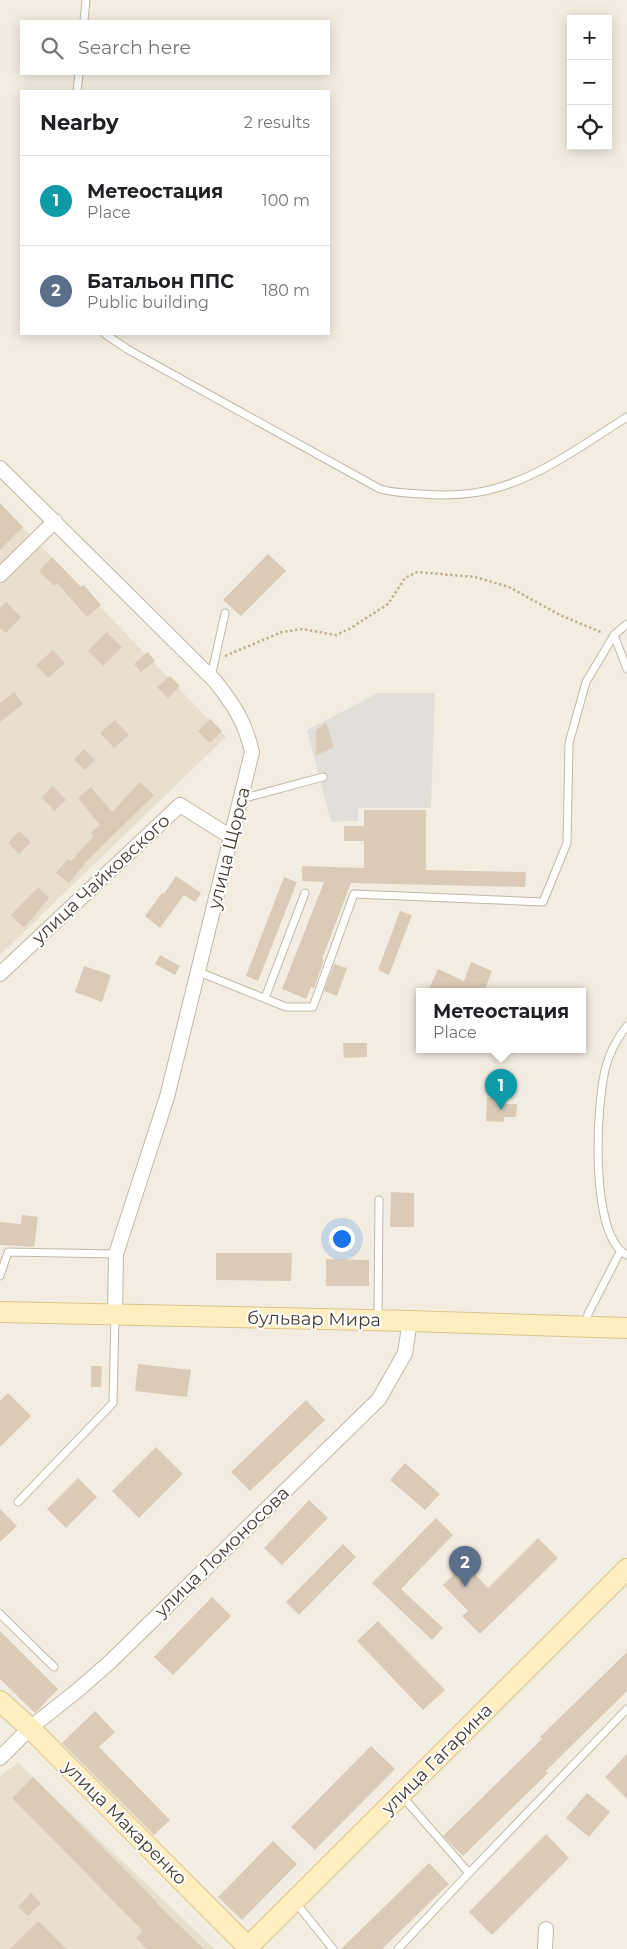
<!DOCTYPE html>
<html lang="en">
<head>
<meta charset="utf-8">
<style>
	body { margin:0; font-family:Montserrat,sans-serif; background:#f2f2f2; color:#202124 }
	.controls { position:absolute; right:15px; top:15px; display:grid; overflow:hidden; border-radius:0px; box-shadow:0 2px 12px #0003 }
	.controls button { width:45px; height:45px; display:grid; place-items:center; padding:0; border:0; border-bottom:1px solid #e0e0e0; background:#fff; color:#202124; font:25px sans-serif }
	.you { position:absolute; left:341px; top:1238px; width:18px; height:18px; margin:-12px; border:4px solid #fff; border-radius:50%; background:#1a73e8; box-shadow:0 0 0 8px #1a73e833 }
	.badge { display:grid; place-items:center; width:32px; height:32px; border-radius:50%; background:#111827; color:#fff; font-size:16px; font-weight:700 }
	.pin { position:absolute; translate:-50% -41px; filter:drop-shadow(0 1px 2px #0008) }
	.pin::after { content:''; position:absolute; top:26px; width:18px; height:15px; background:inherit; clip-path:polygon(0 0,100% 0,50% 100%) }
	.popup { position:absolute; left:416px; top:988px; width:170px; height:65px; box-sizing:border-box; display:grid; place-content:center; border-radius:0px; background:#fff; filter:drop-shadow(0 1px 4px #0005); font-size:16px; white-space:nowrap; color:#757577 }
	.popup b { font-size:19px; color:#202124 }
	.popup::after { content:''; position:absolute; left:50%; top:100%; margin-left:-10px; border:10px solid transparent; border-top-color:#fff }
	.list { margin:0; padding:0; list-style:none }
	h2 { display:flex; justify-content:space-between; align-items:center; height:65px; margin:0; padding:0 20px; font-size:21px }
	h2 small { font-size:16px; font-weight:400; color:#757577 }
	.list li { display:grid; grid-template-columns:32px 1fr auto; gap:15px; align-items:center; box-sizing:border-box; height:90px; padding:0 20px; border-top:1px solid #e0e0e0 }
	.list b { display:block; font-size:19px; white-space:nowrap }
	.list p { margin:0; font-size:16px; white-space:nowrap; color:#757577 }
	.list em { font-size:16px; font-style:normal; color:#757577 }
	.icon { flex:none; width:28px; height:28px; fill:none; stroke:currentColor; stroke-width:2; stroke-linecap:round; stroke-linejoin:round }
	.map { position:relative; flex:none; width:627px; height:1949px; overflow:hidden }
	.search { position:absolute; background:#fff; box-shadow:0 2px 12px #0003; left:20px; top:20px; width:310px; height:55px; display:flex; align-items:center; gap:12px; box-sizing:border-box; padding:0 18px; border-radius:0px; color:#757577; font-size:19px }
	.panel { position:absolute; background:#fff; box-shadow:0 2px 12px #0003; left:20px; top:90px; width:310px; height:245px; border-radius:0px }
	.map>svg:first-child { display:block }
	.residential { fill:#e8dfcf }
	.parking { fill:#e2dfdb }
	.building { fill:#d9cbb8 }
	.lines { fill:none; stroke-linecap:round; stroke-linejoin:round }
	.lane-casing { stroke:#c2b8a6; stroke-width:9 }
	.street-casing { stroke:#c2b8a6; stroke-width:16 }
	.secondary-casing { stroke:#dbc58d; stroke-width:22 }
	.path { stroke:#c2b093; stroke-width:2.5; stroke-dasharray:2.5 2.5; stroke-linecap:butt }
	.lane { stroke:#fff; stroke-width:7 }
	.street { stroke:#fff; stroke-width:14 }
	.secondary { stroke:#ffeebf; stroke-width:20 }
	.labels { text-anchor:middle; dominant-baseline:central; stroke-width:4; stroke-linejoin:round; paint-order:stroke }
	.street-label { font-size:18px; fill:#453d32; stroke:#fff }
</style>
</head>
<body>
<div class="map">
<svg width="627" height="1949" viewBox="0 0 627 1949">
	<rect width="100%" height="100%" fill="#f3ede1"/>
	<!-- residential -->
	<path class="residential" d="M 0,504 L 226,737 L 0,955 Z
		M 18,1763 L 214,1948 L 212,1949 L 0,1949 L 0,1776 Z"/>
	<!-- parking -->
	<path class="parking" d="M 378,693 L 435,693 L 431,808 L 358,808 L 358,821 L 331,822 L 307,730 Z"/>
	<!-- building -->
	<path class="building" d="M 0,503 L 23,527 L 0,550 Z
		M 268,554 L 286,571 L 241,616 L 223,600 Z
		M 52,557 L 81,587 L 84,585 L 101,605 L 87,617 L 57,583 L 54,586 L 39,571 Z
		M 6,602 L 21,617 L 6,633 L 0,628 L 0,608 Z
		M 107,632 L 122,647 L 103,666 L 88,651 Z
		M 53,650 L 65,663 L 48,678 L 36,665 Z
		M 148,652 L 155,661 L 141,672 L 134,664 Z
		M 170,676 L 180,686 L 168,698 L 157,687 Z
		M 14,692 L 23,704 L 0,722 L 0,703 Z
		M 210,719 L 222,731 L 210,743 L 198,731 Z
		M 115,720 L 129,735 L 114,748 L 100,733 Z
		M 326,723 L 334,748 L 316,755 L 316,730 Z
		M 84,749 L 95,760 L 85,770 L 74,759 Z
		M 140,782 L 154,795 L 87,861 L 69,883 L 56,873 L 68,859 L 71,861 L 94,836 L 91,833 L 100,825 L 78,798 L 91,787 L 112,812 Z
		M 53,786 L 66,800 L 54,811 L 42,797 Z
		M 364,810 L 426,810 L 426,870 L 526,872 L 525,887 L 351,883 L 322,959 L 324,960 L 314,988 L 311,987 L 306,999 L 282,989 L 324,882 L 302,881 L 302,866 L 364,868 L 364,841 L 344,841 L 344,826 L 364,826 Z
		M 19,831 L 31,842 L 19,854 L 8,843 Z
		M 176,876 L 201,893 L 195,902 L 184,895 L 160,928 L 145,916 L 162,893 L 164,894 Z
		M 284,877 L 297,882 L 258,981 L 246,976 Z
		M 38,887 L 49,898 L 24,928 L 11,915 Z
		M 400,911 L 412,915 L 389,975 L 378,970 Z
		M 160,955 L 180,966 L 175,975 L 155,964 Z
		M 471,962 L 492,971 L 485,989 L 489,991 L 428,991 L 438,969 L 464,981 Z
		M 334,964 L 347,968 L 337,996 L 324,991 Z
		M 84,966 L 111,975 L 102,1002 L 75,992 Z
		M 343,1043 L 367,1043 L 367,1057 L 344,1058 Z
		M 487,1098 L 505,1099 L 504,1104 L 517,1104 L 516,1117 L 504,1117 L 504,1122 L 486,1121 Z
		M 391,1192 L 414,1193 L 414,1227 L 390,1227 Z
		M 22,1215 L 38,1217 L 34,1247 L 0,1245 L 0,1222 L 21,1224 Z
		M 216,1253 L 292,1253 L 291,1281 L 216,1280 Z
		M 326,1259 L 369,1260 L 369,1286 L 326,1286 Z
		M 138,1364 L 191,1370 L 187,1397 L 135,1391 Z
		M 91,1366 L 102,1366 L 101,1387 L 91,1387 Z
		M 8,1393 L 31,1416 L 0,1447 L 0,1401 Z
		M 306,1400 L 325,1420 L 250,1491 L 231,1472 Z
		M 156,1447 L 183,1474 L 139,1518 L 112,1491 Z
		M 405,1463 L 440,1494 L 425,1510 L 390,1480 Z
		M 78,1478 L 97,1497 L 66,1528 L 47,1509 Z
		M 309,1500 L 328,1518 L 282,1565 L 264,1548 Z
		M 0,1509 L 17,1526 L 0,1542 Z
		M 436,1518 L 453,1535 L 401,1589 L 443,1628 L 432,1640 L 372,1583 Z
		M 538,1538 L 558,1558 L 480,1634 L 462,1616 L 468,1611 L 443,1585 L 465,1564 L 488,1588 Z
		M 343,1544 L 356,1557 L 299,1615 L 286,1602 Z
		M 212,1597 L 231,1616 L 173,1675 L 154,1657 Z
		M 378,1621 L 445,1690 L 423,1710 L 357,1641 Z
		M 0,1631 L 58,1689 L 35,1713 L 0,1679 Z
		M 627,1652 L 627,1691 L 546,1771 L 548,1773 L 463,1856 L 443,1836 L 542,1739 L 540,1737 Z
		M 95,1711 L 115,1732 L 99,1747 L 170,1820 L 154,1835 L 62,1743 Z
		M 371,1746 L 395,1769 L 315,1850 L 291,1827 Z
		M 627,1754 L 627,1799 L 605,1777 Z
		M 33,1777 L 157,1902 L 156,1903 L 204,1949 L 147,1949 L 136,1938 L 143,1931 L 12,1798 Z
		M 587,1793 L 610,1812 L 589,1837 L 566,1818 Z
		M 546,1834 L 569,1858 L 492,1935 L 469,1912 Z
		M 273,1841 L 297,1864 L 242,1920 L 218,1897 Z
		M 429,1863 L 449,1884 L 382,1949 L 341,1949 Z
		M 31,1893 L 41,1903 L 28,1916 L 18,1907 Z
		M 38,1921 L 67,1949 L 10,1949 Z"/>
	<g class="lines">
		<!-- lane casing -->
		<g class="lane-casing">
			<path id="lane" d="M 84,21 L 86,0
				M 77,91 L 79,74
				M 105,334 L 127,349 L 380,489 C 393,493 407,493 421,494 C 447,496 476,495 500,487 C 546,473 587,442 627,417
				M 614,635 L 627,669
				M 211,677 L 225,613
				M 241,799 L 323,777
				M 199,972 L 286,1007 L 313,1007 L 354,894 L 543,902 L 567,843 L 569,743 L 586,682 L 614,635 L 627,624
				M 265,998 L 305,893
				M 627,1026 C 618,1037 610,1052 606,1066 C 596,1103 589,1236 627,1255
				M 0,1276 L 8,1252 L 116,1254
				M 378,1319 L 379,1200
				M 586,1326 L 588,1314 L 620,1252
				M 18,1502 L 113,1403 L 115,1316
				M 0,1614 L 54,1667
				M 469,1873 L 627,1709
				M 296,1903 L 333,1949
				M 398,1949 L 469,1873 L 401,1795"/>
		</g>
		<!-- street casing -->
		<g class="street-casing">
			<path id="street" d="M 0,468 L 215,681 C 234,705 245,722 252,752 L 167,1097 L 116,1254 L 115,1316
				M 0,575 L 55,521
				M 0,974 L 180,805 L 231,837
				M 0,1758 L 30,1728 L 78,1690 L 111,1661 L 379,1399 L 405,1353 L 410,1321
				M 545,1949 L 546,1929"/>
		</g>
		<!-- secondary casing -->
		<g class="secondary-casing">
			<path id="secondary" d="M 0,1312 L 410,1321 L 627,1328
				M 0,1701 L 30,1728 L 248,1947
				M 246,1949 L 627,1569"/>
		</g>
		<!-- path -->
		<path class="path" d="M 225,656 L 282,632 L 302,629 L 336,635 L 351,628 L 388,604 L 405,578 L 417,572 L 475,577 L 509,587 L 560,615 L 603,633"/>
		<!-- lane -->
		<use href="#lane" class="lane"/>
		<!-- street -->
		<use href="#street" class="street"/>
		<!-- secondary -->
		<use href="#secondary" class="secondary"/>
	</g>
	<g class="labels">
		<!-- street labels -->
		<g class="street-label">
			<text transform="translate(229 848) rotate(-76)">улица Щорса</text>
			<text transform="translate(101 879) rotate(-43)">улица Чайковского</text>
			<text transform="translate(314 1319) rotate(1)">бульвар Мира</text>
			<text transform="translate(222 1552) rotate(-44)">улица Ломоносова</text>
			<text transform="translate(437 1759) rotate(-45)">улица Гагарина</text>
			<text transform="translate(125 1823) rotate(45)">улица Макаренко</text>
		</g>
	</g>
</svg>
<div class="controls">
<button>+</button>
<button>−</button>
<button><svg class="icon" aria-label="locate" viewBox="0 0 24 24"><circle cx="12" cy="12" r="6"/><path d="M12 2v4M12 18v4M2 12h4M18 12h4"/></svg></button>
</div>
<div class="you"></div>
<div class="pin badge" style="left:501px;top:1110px;background:#0f9aa8">1</div>
<div class="popup"><b>Метеостация</b>Place</div>
<div class="pin badge" style="left:465px;top:1587px;background:#5c6f8a">2</div>
<div class="search"><svg class="icon" aria-label="search" viewBox="0 0 24 24"><circle cx="10" cy="10" r="6"/><path d="M15 15l6 6"/></svg>Search here</div>
<section class="panel">
<h2>Nearby<small>2 results</small></h2>
<ul class="list">
<li><span class="badge" style="background:#0f9aa8">1</span><div><b>Метеостация</b><p>Place</p></div><em>100 m</em></li>
<li><span class="badge" style="background:#5c6f8a">2</span><div><b>Батальон ППС</b><p>Public building</p></div><em>180 m</em></li>
</ul>
</section>
</div>
</body>
</html>
